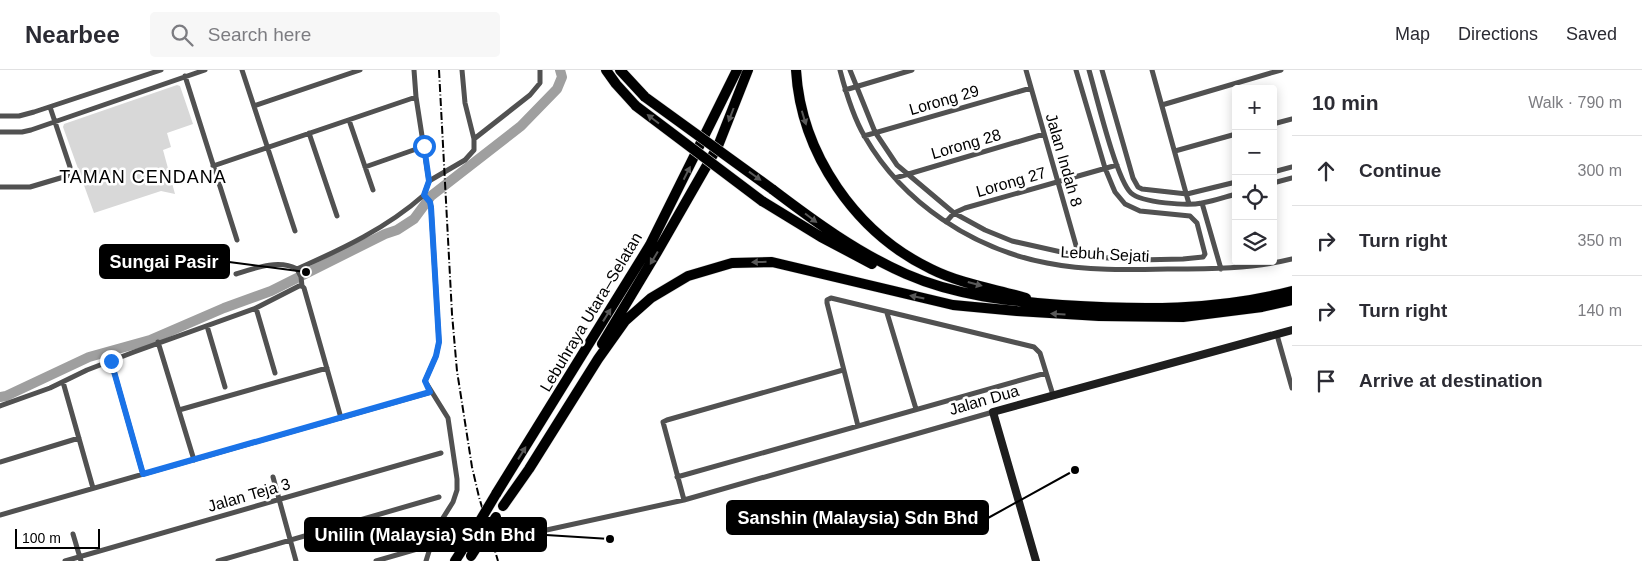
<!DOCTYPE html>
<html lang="en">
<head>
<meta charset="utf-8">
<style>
	body { margin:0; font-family:Helvetica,sans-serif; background:#f7f7f7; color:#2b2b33 }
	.controls { position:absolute; right:15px; top:15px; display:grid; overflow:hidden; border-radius:5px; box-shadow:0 2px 12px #0003 }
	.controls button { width:45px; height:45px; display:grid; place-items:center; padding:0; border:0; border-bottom:1px solid #e1e1e2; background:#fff; color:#2b2b33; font:25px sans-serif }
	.scale { position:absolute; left:15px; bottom:12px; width:85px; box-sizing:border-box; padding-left:5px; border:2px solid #000; border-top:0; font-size:14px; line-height:18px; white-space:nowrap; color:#000; -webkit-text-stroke:4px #fff; paint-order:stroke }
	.stop { position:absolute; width:15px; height:15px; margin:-11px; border:4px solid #1a73e8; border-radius:50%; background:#fff }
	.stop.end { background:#1a73e8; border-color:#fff; box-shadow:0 1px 5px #0008 }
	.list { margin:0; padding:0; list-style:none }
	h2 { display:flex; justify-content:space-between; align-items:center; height:65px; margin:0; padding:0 20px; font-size:21px }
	h2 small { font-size:16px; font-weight:400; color:#7c7c81 }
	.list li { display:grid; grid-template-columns:32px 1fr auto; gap:15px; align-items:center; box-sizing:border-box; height:70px; padding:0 20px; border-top:1px solid #e1e1e2 }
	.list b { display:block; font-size:19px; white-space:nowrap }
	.list em { font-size:16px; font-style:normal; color:#7c7c81 }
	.icon { flex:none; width:28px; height:28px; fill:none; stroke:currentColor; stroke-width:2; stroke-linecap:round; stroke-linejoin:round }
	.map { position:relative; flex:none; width:1292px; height:491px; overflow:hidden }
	header { display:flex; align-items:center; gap:30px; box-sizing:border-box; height:70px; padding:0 25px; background:#fff; border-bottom:1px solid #e1e1e2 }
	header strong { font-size:24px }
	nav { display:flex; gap:28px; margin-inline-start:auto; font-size:18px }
	.search { width:350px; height:45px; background:#f7f7f7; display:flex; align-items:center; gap:12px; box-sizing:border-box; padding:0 18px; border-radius:5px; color:#7c7c81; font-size:19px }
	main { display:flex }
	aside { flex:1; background:#fff }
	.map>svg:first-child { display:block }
	.green { fill:#d8d8d8 }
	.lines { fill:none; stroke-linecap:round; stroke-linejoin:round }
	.river { stroke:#9f9f9f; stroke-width:10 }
	.motorway-casing { stroke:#dbdbdb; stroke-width:11 }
	.minor { stroke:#515151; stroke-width:5 }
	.secondary { stroke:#1e1e1e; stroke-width:8 }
	.motorway { stroke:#000; stroke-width:10 }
	.rail { stroke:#000; stroke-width:2; stroke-dasharray:8 2.5 1 2.5; stroke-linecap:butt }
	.motorway-bridge-casing { stroke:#dbdbdb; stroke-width:11; stroke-linecap:butt }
	.motorway-bridge { stroke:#000; stroke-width:10 }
	.oneway { fill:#595959 }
	.route { stroke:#1a73e8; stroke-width:6 }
	.labels { text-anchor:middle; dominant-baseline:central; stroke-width:5; stroke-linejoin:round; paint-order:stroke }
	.street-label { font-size:16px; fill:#000; stroke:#fff }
	.neighbourhood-label { font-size:18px; letter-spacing:1px; fill:#000; stroke:#fff }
	.leader { fill:none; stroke:#000; stroke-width:2 }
	.callout-dot { fill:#000; stroke:#fff; stroke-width:2 }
	.callout { fill:#000; stroke:#000; stroke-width:2 }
	.callout-label { font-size:18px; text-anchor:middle; font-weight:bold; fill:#fff }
</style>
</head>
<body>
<header>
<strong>Nearbee</strong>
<div class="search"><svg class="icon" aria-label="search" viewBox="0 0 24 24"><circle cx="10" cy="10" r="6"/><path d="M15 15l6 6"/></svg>Search here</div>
<nav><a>Map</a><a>Directions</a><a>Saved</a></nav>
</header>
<main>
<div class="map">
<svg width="1292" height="491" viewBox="0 0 1292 491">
	<rect width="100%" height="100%" fill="#fff"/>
	<!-- green -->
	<path class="green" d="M 177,15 L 180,16 L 193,54 L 167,63 L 171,77 L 163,80 L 175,124 L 161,121 L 94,143 L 63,57 L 64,54 Z"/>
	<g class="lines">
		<!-- river -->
		<path class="river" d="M 0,327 L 6,326 L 89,287 L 150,270 L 224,238 L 271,221 L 385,164 L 397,160 L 414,149 L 431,126 L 521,56 L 557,19 L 562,7 L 560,0"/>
		<!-- motorway casing -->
		<g class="motorway-casing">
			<path id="motorway" d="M 606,0 L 616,14 L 636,36
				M 620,0 L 645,27
				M 796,0 C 801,84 856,163 931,199 C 961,214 995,219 1026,228
				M 772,119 C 814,151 858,183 906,204 C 956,226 1009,231 1062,235 C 1140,240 1216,241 1292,221
				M 762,131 L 821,167 L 872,194
				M 602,274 L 656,184 L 718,76 L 748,0
				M 496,424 L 650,175 L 737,0
				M 503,436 L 529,399 L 598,289 L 625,251 L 651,228 L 688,206 L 732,193 L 772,192 L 953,235 L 1017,241 L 1099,246 L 1183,247 L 1262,237 L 1292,230
				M 455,491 L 471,466"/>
		</g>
		<!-- minor -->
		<path class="minor" d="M 242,0 L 295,161
			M 414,0 L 416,27 L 429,111 L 424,125 L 430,132 L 431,137 L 439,272 L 436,286 L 425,311 L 448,348 L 457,409 L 457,420 L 453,432 L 436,459 L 426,491
			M 840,0 C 846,23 853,47 865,67 C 903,133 973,179 1047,193 C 1087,201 1127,200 1168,199 C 1209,199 1252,199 1292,189
			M 850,0 L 875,62 L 897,95 L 954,143 L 985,160 L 1012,171 L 1079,186 L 1138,190 L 1183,189 L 1203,187 L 1205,184 L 1197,153 L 1190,146 L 1140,141 L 1125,134 L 1115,122 L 1112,115 L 1105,98 L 1076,0
			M 1026,0 L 1079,186
			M 1089,0 C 1096,24 1116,109 1131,123 C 1142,133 1188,136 1202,133 C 1214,131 1225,127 1236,124
			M 1102,0 L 1133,108 L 1138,117 L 1142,119 L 1187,124 L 1236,112
			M 1152,0 L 1189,134
			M 185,6 L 237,170
			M 845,20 L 912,0
			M 1162,35 L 1281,0
			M 254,36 L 360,0
			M 0,46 L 19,46 L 34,42 L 161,0
			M 349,50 L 373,120
			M 1273,54 L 1292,49
			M 0,62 L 22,62 L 31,60 L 205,0
			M 309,63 L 337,146
			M 864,66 L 1031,18
			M 474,69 L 530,25 L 540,13 L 540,0
			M 1175,81 L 1236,64
			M 213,96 L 416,27
			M 365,97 L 425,76
			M 1273,102 L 1292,97
			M 895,108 L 1044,64
			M 429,111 L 465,90 L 474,80 L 474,69 L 465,33 L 462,0
			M 1273,113 L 1292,108
			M 0,117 L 30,117 L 67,106 L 70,97 L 50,37
			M 1202,133 L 1221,199
			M 946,152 L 954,143 L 965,138 L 1117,95
			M 297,199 C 342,179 387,158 424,125
			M 236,204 C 255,198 279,189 297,199 L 301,207 L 302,216
			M 256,238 L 275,303
			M 887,243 L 916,339
			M 207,256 L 225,317
			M 1277,265 L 1292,318
			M 158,272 L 194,390
			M 111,291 L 143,404
			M 63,312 L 93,418
			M 0,336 L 50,318 L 87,300 L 134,282 L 256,238 L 299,216 L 302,216 L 304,218 L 341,348
			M 179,340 L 327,298
			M 858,356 L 827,233 L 827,230 L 831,228 L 1034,277 L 1040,283 L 1053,325
			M 0,392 L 79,368
			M 273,407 L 296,491
			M 677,407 L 1046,303
			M 684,430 L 663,352 L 667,350 L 843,300
			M 0,445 L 431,322
			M 73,464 L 81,491
			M 519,466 L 684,430 L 993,342
			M 65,491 L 441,383
			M 218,491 L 439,427
			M 376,491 L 431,475"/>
		<!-- secondary -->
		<path class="secondary" d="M 1036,491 L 993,342 L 1292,260"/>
		<!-- motorway -->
		<use href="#motorway" class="motorway"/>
		<!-- rail -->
		<path class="rail" d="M 439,0 L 452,244 L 457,301 L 472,397 L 479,427 L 498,491"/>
		<!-- motorway-bridge casing -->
		<g class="motorway-bridge-casing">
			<path id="motorway-bridge" d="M 645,27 L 772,119
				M 636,36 L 762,131
				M 471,466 L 496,424
				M 471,486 L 496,447"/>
		</g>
		<!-- motorway-bridge -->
		<use href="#motorway-bridge" class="motorway-bridge"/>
	</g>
	<!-- one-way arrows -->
	<defs><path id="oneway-solid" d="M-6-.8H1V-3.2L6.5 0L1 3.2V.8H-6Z" transform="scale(1.25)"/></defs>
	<g class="oneway">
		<use href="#oneway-solid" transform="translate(731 45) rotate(111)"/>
		<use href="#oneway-solid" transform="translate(804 48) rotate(73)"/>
		<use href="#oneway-solid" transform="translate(653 49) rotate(-143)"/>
		<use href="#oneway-solid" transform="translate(687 103) rotate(-63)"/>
		<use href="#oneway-solid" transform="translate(755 106) rotate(36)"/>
		<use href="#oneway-solid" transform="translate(811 148) rotate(37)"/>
		<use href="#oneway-solid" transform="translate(654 188) rotate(121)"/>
		<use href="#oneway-solid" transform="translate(759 192) rotate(179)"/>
		<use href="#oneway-solid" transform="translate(975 214) rotate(15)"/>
		<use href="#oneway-solid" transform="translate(917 227) rotate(-168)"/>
		<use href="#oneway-solid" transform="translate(1058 244) rotate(-177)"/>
		<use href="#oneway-solid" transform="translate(607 245) rotate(-58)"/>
		<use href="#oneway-solid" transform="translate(522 383) rotate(-58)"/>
	</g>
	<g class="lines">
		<!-- route -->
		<path class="route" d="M 111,291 L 143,404 L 430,322 L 425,311 L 436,286 L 439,272 L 431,137 L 430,132 L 424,125 L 429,111 L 424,76"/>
	</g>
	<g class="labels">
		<!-- street labels -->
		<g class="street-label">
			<text transform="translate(944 30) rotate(-16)">Lorong 29</text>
			<text transform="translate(966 74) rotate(-16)">Lorong 28</text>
			<text transform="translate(1064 90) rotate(74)">Jalan Indah 8</text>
			<text transform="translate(1011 112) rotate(-16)">Lorong 27</text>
			<text transform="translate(1105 184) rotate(3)">Lebuh Sejati</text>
			<text transform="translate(591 242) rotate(-59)">Lebuhraya Utara–Selatan</text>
			<text transform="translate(984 330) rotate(-16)">Jalan Dua</text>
			<text transform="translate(249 425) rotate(-16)">Jalan Teja 3</text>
		</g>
		<!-- neighbourhood labels -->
		<g class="neighbourhood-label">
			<text x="143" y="107">TAMAN CENDANA</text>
		</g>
	</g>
	<!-- callouts -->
	<path class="leader" d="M306 202L229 192M1075 400L988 448M610 469L546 465"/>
	<g class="callout-dot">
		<circle cx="306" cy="202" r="5"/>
		<circle cx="1075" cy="400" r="5"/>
		<circle cx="610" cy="469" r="5"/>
	</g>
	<g class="callout">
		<rect x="100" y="175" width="129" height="33" rx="5"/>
		<rect x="727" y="431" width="261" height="33" rx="5"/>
		<rect x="305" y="448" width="241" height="33" rx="5"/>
	</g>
	<g class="callout-label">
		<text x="164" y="198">Sungai Pasir</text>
		<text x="858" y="454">Sanshin (Malaysia) Sdn Bhd</text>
		<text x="425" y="471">Unilin (Malaysia) Sdn Bhd</text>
	</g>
</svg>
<div class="controls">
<button>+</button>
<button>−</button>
<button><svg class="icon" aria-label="locate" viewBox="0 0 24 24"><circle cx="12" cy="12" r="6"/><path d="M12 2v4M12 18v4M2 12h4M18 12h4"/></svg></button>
<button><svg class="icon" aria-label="layers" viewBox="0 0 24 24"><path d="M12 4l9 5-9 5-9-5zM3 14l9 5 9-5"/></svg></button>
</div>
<div class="scale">100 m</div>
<div class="stop" style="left:424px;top:76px"></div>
<div class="stop end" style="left:111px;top:291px"></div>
</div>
<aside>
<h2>10 min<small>Walk · 790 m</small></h2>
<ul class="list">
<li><svg class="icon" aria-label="ahead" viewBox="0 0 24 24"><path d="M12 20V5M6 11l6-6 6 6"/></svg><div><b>Continue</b></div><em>300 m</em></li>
<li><svg class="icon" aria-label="right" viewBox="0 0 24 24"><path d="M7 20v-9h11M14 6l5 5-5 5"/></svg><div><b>Turn right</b></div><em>350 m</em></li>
<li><svg class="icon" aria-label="right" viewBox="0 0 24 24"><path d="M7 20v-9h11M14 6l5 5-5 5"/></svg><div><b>Turn right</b></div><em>140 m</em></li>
<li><svg class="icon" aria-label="arrive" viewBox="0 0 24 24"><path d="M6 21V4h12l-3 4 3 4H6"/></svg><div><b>Arrive at destination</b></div></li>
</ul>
</aside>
</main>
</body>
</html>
